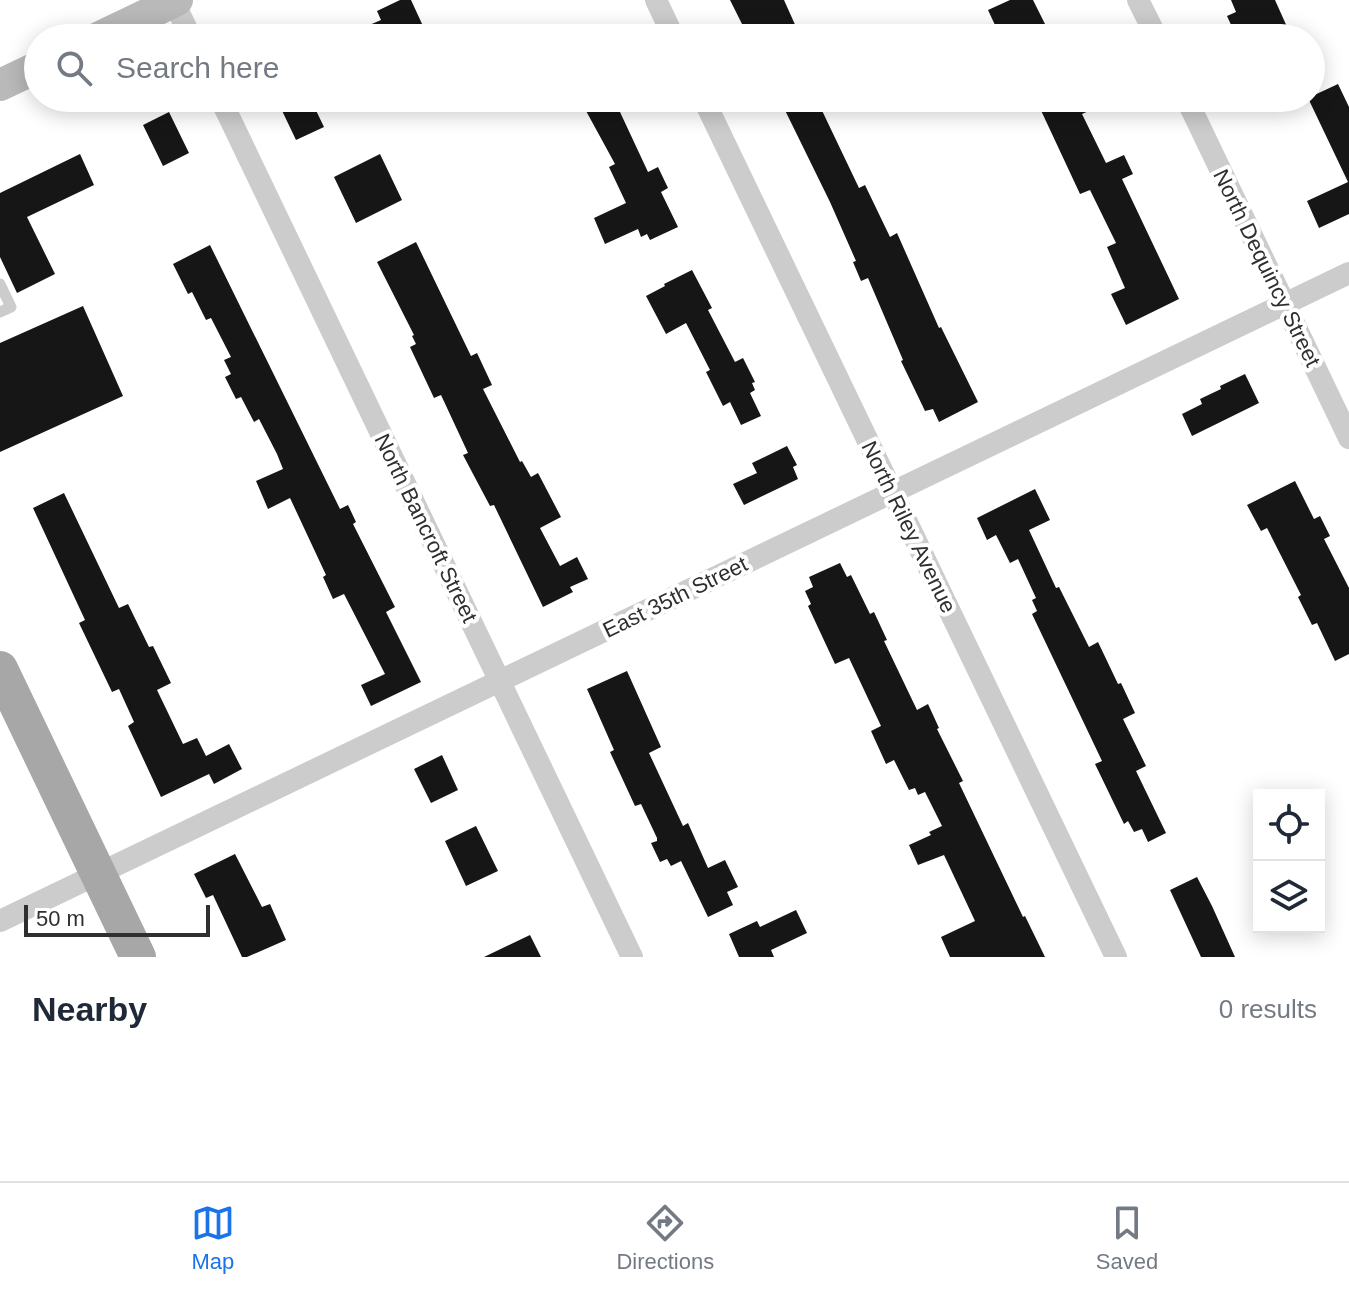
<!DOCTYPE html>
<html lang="en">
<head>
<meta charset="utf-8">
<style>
	body { margin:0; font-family:Helvetica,sans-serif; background:#f2f2f3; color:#1f2937 }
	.controls { position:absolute; right:24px; bottom:24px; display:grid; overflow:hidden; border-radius:0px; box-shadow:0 4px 20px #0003 }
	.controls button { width:72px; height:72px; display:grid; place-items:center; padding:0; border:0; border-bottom:2px solid #e0e1e3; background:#fff; color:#1f2937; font:40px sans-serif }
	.scale { position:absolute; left:24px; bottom:20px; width:186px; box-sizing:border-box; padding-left:8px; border:4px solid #2f2f2f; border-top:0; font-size:22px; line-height:28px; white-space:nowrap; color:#2f2f2f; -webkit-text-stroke:6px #fff; paint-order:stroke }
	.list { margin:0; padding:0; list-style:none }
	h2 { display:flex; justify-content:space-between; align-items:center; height:104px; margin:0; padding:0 32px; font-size:34px }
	h2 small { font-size:26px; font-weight:400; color:#747a83 }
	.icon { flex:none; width:44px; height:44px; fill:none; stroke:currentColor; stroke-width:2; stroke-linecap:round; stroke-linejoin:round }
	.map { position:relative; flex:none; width:1349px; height:957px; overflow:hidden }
	.search { position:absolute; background:#fff; box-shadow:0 4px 20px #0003; left:24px; right:24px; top:24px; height:88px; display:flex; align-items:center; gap:20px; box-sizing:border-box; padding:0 28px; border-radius:44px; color:#747a83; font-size:30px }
	.sheet { height:224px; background:#fff }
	nav { display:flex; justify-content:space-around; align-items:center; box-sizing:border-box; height:112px; border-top:2px solid #e0e1e3; background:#fff; font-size:22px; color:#747a83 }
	nav a { display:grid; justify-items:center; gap:4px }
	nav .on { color:#1a73e8 }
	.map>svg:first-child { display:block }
	.building { fill:#161616 }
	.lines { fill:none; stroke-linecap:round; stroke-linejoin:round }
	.lane { stroke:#ccc; stroke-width:11 }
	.street { stroke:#ccc; stroke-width:22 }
	.secondary { stroke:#b9b9b9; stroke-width:32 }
	.primary { stroke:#a7a7a7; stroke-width:36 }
	.labels { text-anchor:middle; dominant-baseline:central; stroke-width:8; stroke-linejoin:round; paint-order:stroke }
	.street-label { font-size:22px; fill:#2f2f2f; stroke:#fff }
</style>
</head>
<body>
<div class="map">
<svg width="1349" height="957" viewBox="0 0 1349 957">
	<rect width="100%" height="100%" fill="#fff"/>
	<!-- building -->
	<path class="building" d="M 400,0 L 411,0 L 423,26 L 397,38 L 339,38 L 381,20 L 377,11 Z
		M 730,0 L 784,0 L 801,38 L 749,38 Z
		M 1010,0 L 1033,0 L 1052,38 L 1001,38 L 988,10 Z
		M 1231,0 L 1275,0 L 1292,38 L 1237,38 L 1227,16 L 1236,12 Z
		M 1338,84 L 1349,107 L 1349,214 L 1319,228 L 1307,201 L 1348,182 L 1308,98 Z
		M 276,98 L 310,98 L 324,127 L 296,140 Z
		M 579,98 L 646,98 L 620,112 L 648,172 L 658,167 L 668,188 L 661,192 L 678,227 L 650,240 L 647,234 L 641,237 L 638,229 L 605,244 L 594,218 L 626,203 L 609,167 L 615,164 Z
		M 779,98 L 816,98 L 859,188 L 865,185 L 890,237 L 897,233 L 939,328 L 941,327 L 978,402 L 939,422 L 933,409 L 925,411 L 901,361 L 903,360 L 868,278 L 861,281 L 853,262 L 856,261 L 830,202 Z
		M 1050,98 L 1118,98 L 1082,114 L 1106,163 L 1124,155 L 1133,174 L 1122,179 L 1179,299 L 1126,325 L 1111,294 L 1125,288 L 1107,247 L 1116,243 L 1090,190 L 1080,194 L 1038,104 Z
		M 169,112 L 189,153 L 163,166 L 143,125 Z
		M 80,154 L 94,185 L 27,217 L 55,274 L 17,293 L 0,257 L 0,193 Z
		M 380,154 L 402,200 L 356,223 L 334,177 Z
		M 416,242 L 471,356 L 477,353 L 492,385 L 483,389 L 520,462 L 522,461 L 531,477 L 538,473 L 561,517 L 540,528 L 560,566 L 577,557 L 588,579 L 570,587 L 573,592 L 543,607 L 494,505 L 490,506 L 463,455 L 468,453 L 441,395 L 434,398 L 410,347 L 416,344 L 412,336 L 414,335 L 377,262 Z
		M 210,245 L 340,509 L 348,505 L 356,522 L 353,524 L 395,607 L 386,612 L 421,682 L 371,706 L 361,685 L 385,674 L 344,594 L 333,599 L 323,577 L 326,575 L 290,498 L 268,509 L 256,481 L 283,469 L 277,454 L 259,419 L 254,422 L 241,397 L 236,399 L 225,377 L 231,374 L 224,360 L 231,357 L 211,318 L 206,320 L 192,292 L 188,294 L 173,264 Z
		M 692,270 L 712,308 L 708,310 L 735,362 L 743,358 L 755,382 L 752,383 L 755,390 L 750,393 L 761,416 L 741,425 L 730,402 L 723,406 L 706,372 L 710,370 L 686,323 L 666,334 L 646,296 L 665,286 L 664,284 Z
		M 83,306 L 123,396 L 0,452 L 0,343 Z
		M 1245,374 L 1259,403 L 1192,436 L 1182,414 L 1202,404 L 1200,399 L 1221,389 L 1220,386 Z
		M 787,446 L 797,465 L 793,467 L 798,479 L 744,505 L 733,484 L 757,473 L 752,463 Z
		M 1295,481 L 1314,519 L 1320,516 L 1330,536 L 1324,539 L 1349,588 L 1349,654 L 1335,661 L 1317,623 L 1312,625 L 1298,597 L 1301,595 L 1267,528 L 1261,531 L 1247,505 Z
		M 1035,489 L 1050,520 L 1029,530 L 1056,588 L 1059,587 L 1089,647 L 1098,642 L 1118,684 L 1121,683 L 1135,713 L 1123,719 L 1146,766 L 1136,771 L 1166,833 L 1148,842 L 1142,829 L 1134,832 L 1128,821 L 1124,824 L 1095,764 L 1102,761 L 1032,614 L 1037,611 L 1032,600 L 1036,598 L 1018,559 L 1010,563 L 996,535 L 987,540 L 977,518 Z
		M 64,493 L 119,608 L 128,604 L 149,647 L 153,646 L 171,683 L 157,690 L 183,744 L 197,738 L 206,756 L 229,744 L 242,769 L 214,784 L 209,774 L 161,797 L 128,726 L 134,722 L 119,689 L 112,692 L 79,623 L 85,620 L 33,508 Z
		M 840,563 L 847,577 L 851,575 L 870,614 L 874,612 L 887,640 L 884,641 L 917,710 L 928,704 L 939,728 L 937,729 L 963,781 L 959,783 L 1023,917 L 1025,916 L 1045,957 L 950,957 L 941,937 L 975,921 L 944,855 L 918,865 L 909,845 L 931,835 L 929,832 L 942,826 L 925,792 L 918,795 L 915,788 L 909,790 L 894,760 L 886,764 L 871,731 L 881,726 L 849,658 L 835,664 L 808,606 L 811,604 L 805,591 L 813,587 L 809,577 Z
		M 627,671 L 661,747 L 649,753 L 683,826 L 688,823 L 708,868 L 725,860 L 738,887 L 727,892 L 733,905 L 708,917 L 681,861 L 671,866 L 667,859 L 660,862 L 651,843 L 657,841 L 657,838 L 641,804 L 635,806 L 610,752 L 614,750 L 587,689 Z
		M 442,755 L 458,790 L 431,803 L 414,769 Z
		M 476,826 L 498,871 L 466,886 L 445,841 Z
		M 235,854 L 262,907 L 270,904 L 286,940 L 247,957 L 242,957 L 213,895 L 206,898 L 194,874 Z
		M 1197,877 L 1212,906 L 1235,957 L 1201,957 L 1170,890 Z
		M 796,910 L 807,933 L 771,950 L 774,957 L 739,957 L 729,934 L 757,921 L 760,927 Z
		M 530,935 L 541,957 L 484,957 Z"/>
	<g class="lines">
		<!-- lane -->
		<path class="lane" d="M 0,284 L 11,307 L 0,312"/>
		<!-- street -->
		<path class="street" d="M 173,0 L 191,38
			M 656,0 L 674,38
			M 1138,0 L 1157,38
			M 220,98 L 632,957
			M 703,98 L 1116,957
			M 1186,98 L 1349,438
			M 0,921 L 1349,273"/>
		<!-- secondary -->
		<path class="secondary" d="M 98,38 L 177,0
			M 0,85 L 38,67"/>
		<!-- primary -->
		<path class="primary" d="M 0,669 L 138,957"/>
	</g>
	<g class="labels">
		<!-- street labels -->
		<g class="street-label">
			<text transform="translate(1267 268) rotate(64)">North Dequincy Street</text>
			<text transform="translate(909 527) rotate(64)">North Riley Avenue</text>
			<text transform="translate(426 528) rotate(64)">North Bancroft Street</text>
			<text transform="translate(675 597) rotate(-26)">East 35th Street</text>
		</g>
	</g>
</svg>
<div class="controls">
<button><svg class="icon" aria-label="locate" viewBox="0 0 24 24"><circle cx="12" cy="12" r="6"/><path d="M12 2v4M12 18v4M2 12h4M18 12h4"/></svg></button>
<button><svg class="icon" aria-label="layers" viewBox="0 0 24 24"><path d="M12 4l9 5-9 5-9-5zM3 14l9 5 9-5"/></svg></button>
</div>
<div class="scale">50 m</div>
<div class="search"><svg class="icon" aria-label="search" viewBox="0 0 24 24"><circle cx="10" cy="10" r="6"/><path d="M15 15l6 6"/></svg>Search here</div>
</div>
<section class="sheet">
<h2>Nearby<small>0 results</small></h2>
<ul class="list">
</ul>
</section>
<nav>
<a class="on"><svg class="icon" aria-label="map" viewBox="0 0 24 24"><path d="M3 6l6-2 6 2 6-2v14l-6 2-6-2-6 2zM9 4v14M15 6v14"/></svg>Map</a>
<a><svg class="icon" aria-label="directions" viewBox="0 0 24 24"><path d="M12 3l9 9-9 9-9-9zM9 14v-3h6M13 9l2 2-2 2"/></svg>Directions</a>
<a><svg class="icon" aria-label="saved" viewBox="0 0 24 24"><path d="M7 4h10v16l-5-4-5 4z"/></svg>Saved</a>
</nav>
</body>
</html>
